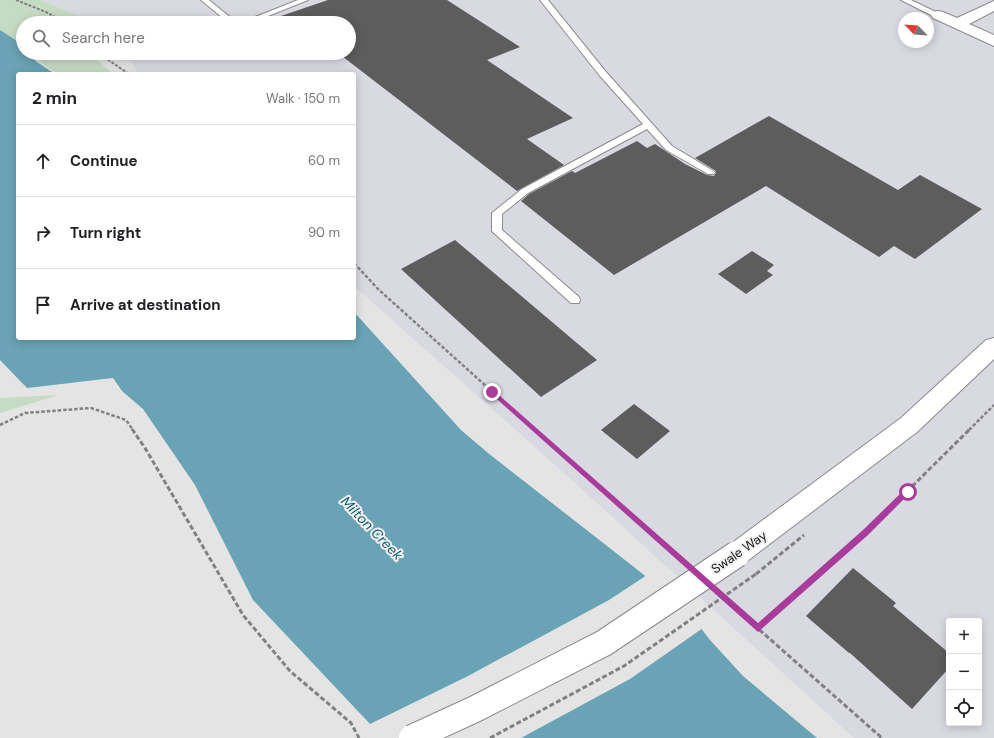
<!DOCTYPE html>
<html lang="en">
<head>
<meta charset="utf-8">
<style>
	body { margin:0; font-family:"DM Sans",sans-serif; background:#f2f2f2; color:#202124 }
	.controls { position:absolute; right:12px; bottom:12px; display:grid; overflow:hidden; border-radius:4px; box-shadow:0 2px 10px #0003 }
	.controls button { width:36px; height:36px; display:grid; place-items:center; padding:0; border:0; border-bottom:1px solid #e0e0e0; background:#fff; color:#202124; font:20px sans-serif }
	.compass { position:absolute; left:898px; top:12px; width:36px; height:36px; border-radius:50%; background:#fff; box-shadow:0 2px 10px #0003; rotate:295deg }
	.stop { position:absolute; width:12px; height:12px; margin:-9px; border:3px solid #a93c9b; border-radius:50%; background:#fff }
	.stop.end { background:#a93c9b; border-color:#fff; box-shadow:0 1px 4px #0008 }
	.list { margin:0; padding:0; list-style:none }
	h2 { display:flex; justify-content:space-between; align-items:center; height:52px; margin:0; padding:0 16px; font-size:17px }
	h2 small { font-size:13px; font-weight:400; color:#757577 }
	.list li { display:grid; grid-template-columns:26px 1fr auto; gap:12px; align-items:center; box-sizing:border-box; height:72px; padding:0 16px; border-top:1px solid #e0e0e0 }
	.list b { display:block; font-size:15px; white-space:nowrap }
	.list em { font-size:13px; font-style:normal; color:#757577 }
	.icon { flex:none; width:22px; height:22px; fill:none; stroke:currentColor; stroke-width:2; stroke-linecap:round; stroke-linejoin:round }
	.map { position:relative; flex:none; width:994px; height:738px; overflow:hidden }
	.search { position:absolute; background:#fff; box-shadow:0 2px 10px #0003; left:16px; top:16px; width:340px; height:44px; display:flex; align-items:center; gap:10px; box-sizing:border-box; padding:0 14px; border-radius:22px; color:#757577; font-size:15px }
	.panel { position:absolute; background:#fff; box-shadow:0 2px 10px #0003; left:16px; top:72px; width:340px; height:268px; border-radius:4px }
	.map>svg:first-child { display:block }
	.built { fill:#d9d9e2; fill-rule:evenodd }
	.green { fill:#c6dbc4 }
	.water { fill:#69a3b5 }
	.pier { fill:#e4e4e5 }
	.building { fill:#5d5d5e }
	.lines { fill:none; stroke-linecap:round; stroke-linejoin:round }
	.service-casing { stroke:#8b8b8c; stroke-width:2 }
	.minor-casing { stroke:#8b8b8c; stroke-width:2 }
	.secondary-casing { stroke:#8b8b8c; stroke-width:2 }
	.path-far2 { stroke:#818181; stroke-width:2; stroke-dasharray:3 1.5; stroke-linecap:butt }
	.path-far1 { stroke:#818181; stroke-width:2.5; stroke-dasharray:3.5 2; stroke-linecap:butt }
	.path { stroke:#818181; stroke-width:3; stroke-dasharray:5 2.5; stroke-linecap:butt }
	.service { fill:#fff; fill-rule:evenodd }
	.minor { fill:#fff; fill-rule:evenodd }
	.secondary { fill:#fff; fill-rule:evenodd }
	.secondary-bridge-casing { stroke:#8b8b8c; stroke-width:28; stroke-linecap:butt }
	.path-bridge { stroke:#818181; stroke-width:3; stroke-dasharray:5 2.5; stroke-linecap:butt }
	.secondary-bridge { stroke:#fff; stroke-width:26 }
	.route { fill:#a93c9b }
	.labels { text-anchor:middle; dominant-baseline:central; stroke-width:4; stroke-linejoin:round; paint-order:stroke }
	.street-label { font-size:13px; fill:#181818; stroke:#f1f1f2 }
	.water-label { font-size:14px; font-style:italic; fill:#0f5e71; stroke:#f1f1f2 }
</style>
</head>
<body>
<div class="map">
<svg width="994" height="738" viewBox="0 0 994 738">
	<rect width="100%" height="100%" fill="#e4e4e5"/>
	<!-- built -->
	<path class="built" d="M 41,0 L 994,0 L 994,738 L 854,738 L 564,473 L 354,286 L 354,74 L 138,74 L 132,62 L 124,53 L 349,53 L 349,23 L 96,23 ZM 904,18 L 928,18 L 928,42 L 904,42 ZM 949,621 L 979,621 L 979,723 L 949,723 Z"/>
	<!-- green -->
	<path class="green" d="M 0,0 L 41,0 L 96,23 L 23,23 L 23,53 L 89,53 L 113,74 L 58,74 L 32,57 L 37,62 L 55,74 L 18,74 L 0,144 Z
		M 58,395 L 0,413 L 0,398 Z"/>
	<!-- water -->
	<path class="water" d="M 0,30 L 17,41 L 23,48 L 23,53 L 28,53 L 37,62 L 55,74 L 18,74 L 18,338 L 354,338 L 354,312 L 461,430 L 488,453 L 648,578 L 700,627 L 710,640 L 743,676 L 817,738 L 378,738 L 371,725 L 253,600 L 195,485 L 143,409 L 122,391 L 113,378 L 27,388 L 0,360 Z"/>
	<!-- pier -->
	<path class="pier" d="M 647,575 L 703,628 L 630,679 L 521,738 L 376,738 L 368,725 L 468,676 L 609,600 Z"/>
	<!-- building -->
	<path class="building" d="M 328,0 L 447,0 L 520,47 L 487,60 L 573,118 L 527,139 L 564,165 L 517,191 L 338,53 L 349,53 L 349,23 L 281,23 L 275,18 Z
		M 769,116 L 898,190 L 920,175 L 982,209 L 915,259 L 894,246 L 879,257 L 766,186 L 614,275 L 521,201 L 529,194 L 572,171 L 575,173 L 637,141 L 647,148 L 655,144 L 685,164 L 707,175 L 714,176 L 716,173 L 716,171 L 695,158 Z
		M 455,240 L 597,360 L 541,397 L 401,269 Z
		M 752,251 L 774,265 L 767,271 L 773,275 L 746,294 L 718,274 Z
		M 634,404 L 670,431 L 637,459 L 601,430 Z
		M 853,568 L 896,603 L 893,606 L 949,653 L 949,668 L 912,709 L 850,653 L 849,653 L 806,616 Z"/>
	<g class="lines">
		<!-- service casing -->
		<g class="service-casing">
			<path id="service" d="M 201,0 L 209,0 L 237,23 L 229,23 Z
				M 298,0 L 308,0 L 251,23 L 240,23 Z
				M 540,0 L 548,0 L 606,72 L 672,146 L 715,172 L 714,174 L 708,174 L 666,150 L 647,129 L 528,193 L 502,214 L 502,230 L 579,297 L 580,300 L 579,303 L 571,303 L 494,233 L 492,231 L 492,213 L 522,189 L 643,124 L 600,76 Z
				M 901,0 L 911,0 L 942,15 L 938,17 L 935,17 Z"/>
		</g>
		<!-- minor casing -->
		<g class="minor-casing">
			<path id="minor" d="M 994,1 L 994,11 L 969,24 L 994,35 L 994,46 L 933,18 L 931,15 L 933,12 L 938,11 L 943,12 L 957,18 Z"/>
		</g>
		<!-- secondary casing -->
		<g class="secondary-casing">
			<path id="secondary" d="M 994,338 L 994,359 L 917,432 L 746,562 L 737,566 L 728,562 L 724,554 L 728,546 L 901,418 L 986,340 Z"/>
		</g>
		<!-- path-far2 -->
		<path class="path-far2" d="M 16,0 L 46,12 L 66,23
			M 102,53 L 104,57 L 129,74"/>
		<!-- path-far1 -->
		<path class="path-far1" d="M 354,263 L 378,289 L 535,430
			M 0,425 L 25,413 L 91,408 L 126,420 L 133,430
			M 969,430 L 994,405"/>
		<!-- path -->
		<path class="path" d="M 132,429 L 145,448 L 243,615 L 290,671 L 351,723 L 359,738
			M 534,429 L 682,561
			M 756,574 L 804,535
			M 720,595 L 882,738
			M 758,629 L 866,532 L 970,429"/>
		<!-- service -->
		<use href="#service" class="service"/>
		<!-- minor -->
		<use href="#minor" class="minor"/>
		<!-- secondary -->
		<use href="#secondary" class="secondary"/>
		<!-- secondary-bridge casing -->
		<g class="secondary-bridge-casing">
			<path id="secondary-bridge" d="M 412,738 L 475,709 L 604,643 L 737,554"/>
		</g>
		<!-- path-bridge -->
		<path class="path-bridge" d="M 490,738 L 624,666 L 756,574"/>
		<!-- secondary-bridge -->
		<use href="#secondary-bridge" class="secondary-bridge"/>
	</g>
	<!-- route -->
	<path class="route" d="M 492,389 L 758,623 L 863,530 L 905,489 L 910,489 L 911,492 L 868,535 L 758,632 L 490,393 L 490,390 Z"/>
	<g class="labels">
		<!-- street labels -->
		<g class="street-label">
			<text transform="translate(739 552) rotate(-35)">Swale Way</text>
		</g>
		<!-- water labels -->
		<g class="water-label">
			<text transform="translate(372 528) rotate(46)">Milton Creek</text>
		</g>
	</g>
</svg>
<div class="controls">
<button>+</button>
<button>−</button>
<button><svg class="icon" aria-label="locate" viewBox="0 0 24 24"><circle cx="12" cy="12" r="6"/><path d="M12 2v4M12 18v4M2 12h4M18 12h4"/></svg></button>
</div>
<svg class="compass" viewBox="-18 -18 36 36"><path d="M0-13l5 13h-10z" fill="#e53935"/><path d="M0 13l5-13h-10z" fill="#757577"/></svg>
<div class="stop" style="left:908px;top:492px"></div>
<div class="stop end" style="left:492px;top:392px"></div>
<div class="search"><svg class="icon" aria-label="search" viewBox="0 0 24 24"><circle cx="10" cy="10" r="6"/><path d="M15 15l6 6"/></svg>Search here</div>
<section class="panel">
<h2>2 min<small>Walk · 150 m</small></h2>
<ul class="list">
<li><svg class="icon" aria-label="ahead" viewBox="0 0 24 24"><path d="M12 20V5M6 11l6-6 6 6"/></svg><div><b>Continue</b></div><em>60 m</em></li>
<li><svg class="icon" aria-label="right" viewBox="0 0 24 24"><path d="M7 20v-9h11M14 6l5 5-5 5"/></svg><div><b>Turn right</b></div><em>90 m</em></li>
<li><svg class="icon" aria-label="arrive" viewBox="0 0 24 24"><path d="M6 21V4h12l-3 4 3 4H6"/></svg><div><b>Arrive at destination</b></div></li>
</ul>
</section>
</div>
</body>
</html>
